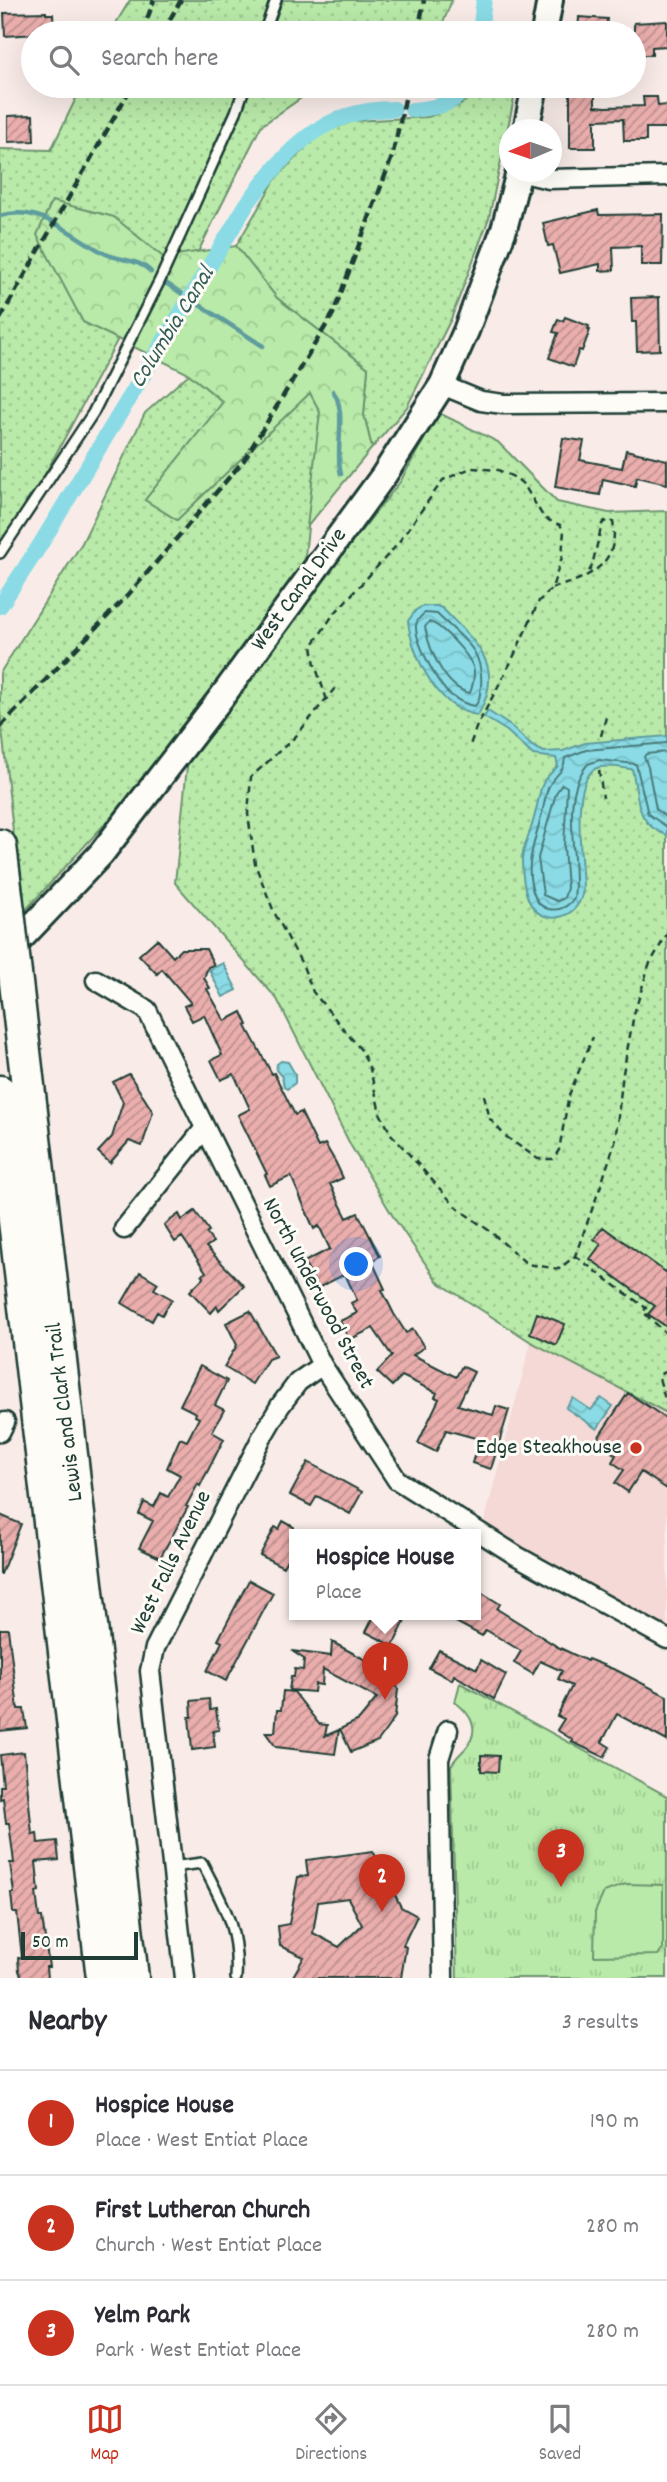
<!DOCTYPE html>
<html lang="en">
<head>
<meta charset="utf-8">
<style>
	body { margin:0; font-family:Dekko,sans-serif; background:#f7f7f7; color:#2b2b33 }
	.compass { position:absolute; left:499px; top:119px; width:63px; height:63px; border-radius:50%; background:#fff; box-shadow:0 7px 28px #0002; rotate:268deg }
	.scale { position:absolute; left:21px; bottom:18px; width:117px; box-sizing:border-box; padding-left:7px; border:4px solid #1f3d34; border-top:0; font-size:19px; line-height:24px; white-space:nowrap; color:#1f3d34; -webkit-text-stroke:5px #fdfcf7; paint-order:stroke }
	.you { position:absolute; left:357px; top:1265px; width:24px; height:24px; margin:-18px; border:5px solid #fff; border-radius:50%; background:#1a73e8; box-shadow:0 0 0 10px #1a73e833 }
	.badge { display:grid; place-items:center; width:46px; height:46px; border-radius:50%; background:#c8321e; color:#fff; font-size:23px; font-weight:700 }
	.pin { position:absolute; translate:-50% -58px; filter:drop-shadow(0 2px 4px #0008) }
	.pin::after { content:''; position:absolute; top:37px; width:24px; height:21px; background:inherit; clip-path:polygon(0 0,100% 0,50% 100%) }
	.popup { position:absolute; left:289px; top:1529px; width:192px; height:91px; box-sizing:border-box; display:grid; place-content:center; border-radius:0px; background:#fff; filter:drop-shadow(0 2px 5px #0005); font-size:23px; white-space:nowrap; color:#7c7c81 }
	.popup b { font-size:26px; color:#2b2b33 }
	.popup::after { content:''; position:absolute; left:50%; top:100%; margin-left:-14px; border:14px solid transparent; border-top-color:#fff }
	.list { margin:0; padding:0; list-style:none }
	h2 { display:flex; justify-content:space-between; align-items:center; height:91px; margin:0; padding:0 28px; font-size:30px }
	h2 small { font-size:23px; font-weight:400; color:#7c7c81 }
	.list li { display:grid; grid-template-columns:46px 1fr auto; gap:21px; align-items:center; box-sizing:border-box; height:105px; padding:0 28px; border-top:2px solid #e1e1e2 }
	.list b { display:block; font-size:26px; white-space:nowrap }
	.list p { margin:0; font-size:23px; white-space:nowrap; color:#7c7c81 }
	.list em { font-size:23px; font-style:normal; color:#7c7c81 }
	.icon { flex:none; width:38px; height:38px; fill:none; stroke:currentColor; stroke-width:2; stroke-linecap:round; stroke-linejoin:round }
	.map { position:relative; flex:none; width:667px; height:1978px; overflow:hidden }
	.search { position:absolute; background:#fff; box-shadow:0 7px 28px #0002; left:21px; right:21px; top:21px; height:77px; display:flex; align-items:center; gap:18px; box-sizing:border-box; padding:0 24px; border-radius:38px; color:#7c7c81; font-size:26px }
	.sheet { height:406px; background:#fff }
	nav { display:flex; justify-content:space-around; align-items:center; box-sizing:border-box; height:98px; border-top:2px solid #e1e1e2; background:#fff; font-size:19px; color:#7c7c81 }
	nav a { display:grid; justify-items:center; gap:4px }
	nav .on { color:#c8321e }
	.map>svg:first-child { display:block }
	.built { fill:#f4d9d6 }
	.grass { fill:url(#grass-dots); stroke:#6c946e; stroke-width:2 }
	.forest { fill:url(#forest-crowns); stroke:#6c946e; stroke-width:2 }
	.park { fill:url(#park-tufts); stroke:#6c946e; stroke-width:2 }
	.pitch { fill:#b9eaa9; stroke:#6c946e; stroke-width:2 }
	.water { fill:url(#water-waves); stroke:#5f9c9e; stroke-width:2 }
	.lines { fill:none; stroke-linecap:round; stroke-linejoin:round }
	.shore { stroke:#4a7c7b; stroke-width:2 }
	.stream { stroke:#5f9c9e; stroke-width:4.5 }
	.canal { stroke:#8adbe5; stroke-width:16 }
	.building { fill:url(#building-hatch); stroke:#1f3d34; stroke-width:2; fill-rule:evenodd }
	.lane-casing { stroke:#1f3d34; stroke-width:14 }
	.street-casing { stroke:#1f3d34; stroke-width:23 }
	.secondary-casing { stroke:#1f3d34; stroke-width:30 }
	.highway-casing { stroke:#1f3d34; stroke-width:37 }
	.path { stroke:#1f3d34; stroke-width:2.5; stroke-dasharray:7 5; stroke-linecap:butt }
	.lane { stroke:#fdfcf7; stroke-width:9 }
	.street { stroke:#fdfcf7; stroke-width:18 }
	.secondary { stroke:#fdfcf7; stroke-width:24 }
	.highway { stroke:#fdfcf7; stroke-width:32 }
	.rail { stroke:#1f3d34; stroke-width:4.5; stroke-dasharray:10 5; stroke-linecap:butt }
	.highway-bridge-casing { stroke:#1f3d34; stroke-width:37; stroke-linecap:butt }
	.highway-bridge { stroke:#fdfcf7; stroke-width:32 }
	.poi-dot { fill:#c8321e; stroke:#fdfcf7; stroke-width:2.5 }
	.labels { text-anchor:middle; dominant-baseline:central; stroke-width:6; stroke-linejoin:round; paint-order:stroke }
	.street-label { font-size:23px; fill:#1f3d34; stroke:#fdfcf7 }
	.poi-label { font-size:23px; fill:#1f3d34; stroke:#fdfcf7; text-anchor:end }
	.water-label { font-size:24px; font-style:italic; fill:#345d57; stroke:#fdfcf7 }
</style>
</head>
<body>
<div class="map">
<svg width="667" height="1978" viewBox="0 0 667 1978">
	<defs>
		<pattern id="grass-dots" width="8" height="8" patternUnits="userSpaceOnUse" patternTransform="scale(1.75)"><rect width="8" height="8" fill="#b9eaa9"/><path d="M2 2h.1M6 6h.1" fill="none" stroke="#9fca92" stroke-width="1.8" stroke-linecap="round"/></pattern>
		<pattern id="forest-crowns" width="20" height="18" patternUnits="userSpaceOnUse" patternTransform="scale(1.75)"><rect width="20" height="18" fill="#b9eaa9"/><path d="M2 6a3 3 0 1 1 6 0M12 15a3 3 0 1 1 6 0" fill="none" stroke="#9fca92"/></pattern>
		<pattern id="park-tufts" width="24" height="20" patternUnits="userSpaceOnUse" patternTransform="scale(1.75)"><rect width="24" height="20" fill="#b9eaa9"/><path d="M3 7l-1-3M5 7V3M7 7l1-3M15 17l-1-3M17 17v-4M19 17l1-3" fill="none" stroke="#9fca92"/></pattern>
		<pattern id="water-waves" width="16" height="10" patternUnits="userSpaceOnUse" patternTransform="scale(1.75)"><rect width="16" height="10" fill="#8adbe5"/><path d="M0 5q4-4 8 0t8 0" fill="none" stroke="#77bdc5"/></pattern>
		<pattern id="building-hatch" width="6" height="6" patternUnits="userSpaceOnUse" patternTransform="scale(1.75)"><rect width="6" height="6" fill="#eaaead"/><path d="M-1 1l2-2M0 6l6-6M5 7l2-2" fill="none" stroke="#bd8f8e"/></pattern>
	</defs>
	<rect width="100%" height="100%" fill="#f9ece8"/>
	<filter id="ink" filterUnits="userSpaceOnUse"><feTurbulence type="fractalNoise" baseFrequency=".0143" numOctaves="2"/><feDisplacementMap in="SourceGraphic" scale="14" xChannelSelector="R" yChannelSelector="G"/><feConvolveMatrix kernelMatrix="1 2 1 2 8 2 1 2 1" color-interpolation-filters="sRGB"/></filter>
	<g filter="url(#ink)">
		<!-- built -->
		<path class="built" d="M 531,1342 L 667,1413 L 667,1639 L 481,1534 Z"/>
		<!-- grass -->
		<path class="grass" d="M 130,0 L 452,0 L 439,33 L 110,33 Z
			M 82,86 L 325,86 L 310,92 L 261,126 L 198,252 L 163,257 L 114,218 L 83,322 L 118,339 L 29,504 L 0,545 L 0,149 L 51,150 Z
			M 477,86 L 505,86 L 516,89 L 489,218 L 451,319 L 407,407 L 372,448 L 364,415 L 368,368 L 277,298 L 236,246 L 276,178 L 317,135 L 353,121 L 428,117 L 461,105 Z
			M 189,374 L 223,402 L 145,500 L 177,520 L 310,392 L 320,412 L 304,566 L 126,801 L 22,914 L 0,711 L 0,673 L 82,543 L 145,413 Z
			M 439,413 L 498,442 L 557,502 L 609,513 L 667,511 L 667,1413 L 531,1342 L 438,1282 L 394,1218 L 351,1146 L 277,999 L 175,883 L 189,747 L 400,482 Z"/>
		<!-- forest -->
		<path class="forest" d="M 52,201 L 114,217 L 163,257 L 236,246 L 277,298 L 368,368 L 364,415 L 372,448 L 307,527 L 320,412 L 310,393 L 177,520 L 145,500 L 223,402 L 189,374 L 83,322 L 37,235 Z"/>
		<!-- park -->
		<path class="park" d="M 460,1683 L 667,1796 L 667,1978 L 457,1978 L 451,1766 C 455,1758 459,1755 465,1749 C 481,1730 472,1715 455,1702 Z"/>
		<!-- pitch -->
		<path class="pitch" d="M 626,1884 L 663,1885 L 663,1949 L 658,1955 L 594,1956 L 595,1912 L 604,1892 Z"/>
		<!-- water -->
		<path class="water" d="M 423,606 L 437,606 L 442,608 C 475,642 507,665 478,715 C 439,711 412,657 408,621 L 416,610 Z
			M 488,711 L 512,727 L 532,746 L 544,752 L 563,751 L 585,743 L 667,736 L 667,835 C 634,824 639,797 632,769 C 622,768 610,765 600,767 C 568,773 583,865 583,888 C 582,918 544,929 530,903 C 524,892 522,873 522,861 C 522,849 529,836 532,825 C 536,813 538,800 541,788 L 545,779 L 558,766 L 556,758 L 533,755 L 507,731 L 484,717 Z
			M 223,963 L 237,990 L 223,997 L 209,970 Z
			M 281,1061 L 288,1062 L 295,1074 L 295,1083 L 287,1089 L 284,1087 L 282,1077 L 276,1070 L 277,1064 Z
			M 573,1398 L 591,1410 L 601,1398 L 613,1406 L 597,1429 L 566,1408 Z"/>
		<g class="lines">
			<!-- shore -->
			<path class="shore" d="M 425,613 L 437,614 C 461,638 484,648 481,686 C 480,694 480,700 475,706 C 466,705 453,698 446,691 C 436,680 415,641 416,626 C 416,620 421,616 425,613 Z
				M 429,622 C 442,625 472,657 474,671 C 474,678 472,688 470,693 C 445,689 429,649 425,627 Z
				M 667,743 L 586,750 L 565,758 C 564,773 556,773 549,786 C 545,795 544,807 541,817 C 534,844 523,869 535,897 C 543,915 566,912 574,898 C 580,859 558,797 588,764 L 599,760 L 636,764 L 648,814 L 667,827
				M 667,752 L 646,754 L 644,757 L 648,767 L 656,809 L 667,818
				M 562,784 L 567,787 L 564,847 L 567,888 L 564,898 L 557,901 L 543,895 L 538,858 L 556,793 Z"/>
			<!-- stream -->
			<path class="stream" d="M 0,216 C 41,203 72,237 106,254 C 121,261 139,259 151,272
				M 161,280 L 263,346
				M 333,391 C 348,411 334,451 341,474"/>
			<!-- canal -->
			<path class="canal" d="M 480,33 L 484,0
				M 412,110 C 432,108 456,106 465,86
				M 0,606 L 40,545 L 247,204 C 287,150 321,109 394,109"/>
		</g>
		<!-- building -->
		<path class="building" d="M 46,12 L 46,14 L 53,14 L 54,33 L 5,36 L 4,13 Z
			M 579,17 L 607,19 L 606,33 L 578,33 Z
			M 667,21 L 667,46 L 652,47 L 652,55 L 637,55 L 637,48 L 634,48 L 634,23 Z
			M 570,92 L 595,92 L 595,106 L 606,107 L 644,106 L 643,97 L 657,97 L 658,106 L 667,105 L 667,128 L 646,128 L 646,141 L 624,141 L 623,119 L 595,120 L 595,148 L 570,148 Z
			M 33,115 L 34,141 L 8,142 L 8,116 Z
			M 598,210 L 599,215 L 663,214 L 662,265 L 641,265 L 641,246 L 613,247 L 614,270 L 600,271 L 600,264 L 560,273 L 553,245 L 548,246 L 543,223 Z
			M 659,297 L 660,350 L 637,351 L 636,322 L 632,322 L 631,298 Z
			M 565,317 L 589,326 L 588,329 L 590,330 L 582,351 L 579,350 L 573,367 L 549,358 L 558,333 L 553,332 L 558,319 L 563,321 Z
			M 563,438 L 584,441 L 580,460 L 622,468 L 626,450 L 667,460 L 667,484 L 637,477 L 635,486 L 603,479 L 600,495 L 555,487 Z
			M 157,939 L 173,957 L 181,949 L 206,949 L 214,965 L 208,967 L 204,978 L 210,988 L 207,989 L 225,1021 L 242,1012 L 248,1025 L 246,1026 L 272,1074 L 274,1073 L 295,1115 L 301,1112 L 318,1147 L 325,1144 L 336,1163 L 343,1178 L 330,1184 L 347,1218 L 358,1213 L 380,1256 L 372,1261 L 385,1289 L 382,1290 L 394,1314 L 406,1333 L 413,1329 L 424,1347 L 413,1355 L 456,1377 L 462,1366 L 474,1372 L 458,1405 L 493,1415 L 496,1406 L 509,1410 L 491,1469 L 472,1463 L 479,1439 L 446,1430 L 436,1452 L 418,1443 L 439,1399 L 435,1397 L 437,1393 L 402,1376 L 392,1386 L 377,1372 L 392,1356 L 373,1328 L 349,1340 L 340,1321 L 357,1313 L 351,1303 L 357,1300 L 345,1274 L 318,1288 L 304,1262 L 330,1249 L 319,1226 L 314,1229 L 291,1176 L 270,1186 L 265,1175 L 267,1174 L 238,1115 L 250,1109 L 234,1074 L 221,1080 L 211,1060 L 222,1055 L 204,1015 L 192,1021 L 184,1006 L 191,1003 L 162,969 L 157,974 L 139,955 Z
			M 129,1074 L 153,1112 L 142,1146 L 129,1141 L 110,1163 L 98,1152 L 112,1137 L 123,1102 L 113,1082 Z
			M 195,1211 L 209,1231 L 206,1233 L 213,1242 L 206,1247 L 244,1286 L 219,1310 L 217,1306 L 211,1313 L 190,1291 L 204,1277 L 202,1275 L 206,1272 L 182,1237 L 175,1242 L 164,1225 L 179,1214 L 182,1220 Z
			M 603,1227 L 667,1273 L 667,1327 L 648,1314 L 655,1306 L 590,1259 L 601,1244 L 594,1239 Z
			M 140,1272 L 158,1283 L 154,1289 L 172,1299 L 162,1315 L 157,1312 L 152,1321 L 122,1303 Z
			M 250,1311 L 276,1356 L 268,1359 L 252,1384 L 224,1367 L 237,1345 L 226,1323 Z
			M 537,1313 L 565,1324 L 556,1345 L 530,1333 Z
			M 200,1366 L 227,1381 L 215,1405 L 224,1410 L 212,1432 L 224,1439 L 200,1486 L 198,1484 L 186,1506 L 188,1507 L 160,1558 L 139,1548 L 153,1521 L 139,1514 L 144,1502 L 154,1507 L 161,1493 L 168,1497 L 180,1475 L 167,1468 L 180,1438 L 187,1441 L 199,1418 L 195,1416 L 196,1413 L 180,1405 Z
			M 628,1393 L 667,1419 L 667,1489 L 641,1472 L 628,1492 L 615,1483 L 624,1470 L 612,1462 L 616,1455 L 596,1441 Z
			M 308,1462 L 362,1492 L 350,1514 L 317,1496 L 311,1506 L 290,1495 Z
			M 0,1515 L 21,1524 L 1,1574 L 0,1574 Z
			M 283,1521 L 294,1527 L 294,1547 L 283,1567 L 260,1555 L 275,1527 L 279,1529 Z
			M 249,1580 L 273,1593 L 226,1681 L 207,1671 L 222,1642 L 218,1640 Z
			M 476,1589 L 500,1604 L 497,1609 L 558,1647 L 587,1661 L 588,1659 L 618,1671 L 667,1696 L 667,1741 L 617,1714 L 602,1742 L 610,1747 L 604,1757 L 572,1742 L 573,1740 L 557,1730 L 564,1719 L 557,1716 L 572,1686 L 558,1679 L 562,1671 L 540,1661 L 533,1674 L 514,1663 L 521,1651 L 486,1630 L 482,1636 L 441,1614 L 476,1614 Z
			M 375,1614 L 391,1614 L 405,1621 L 393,1646 L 366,1632 Z
			M 0,1629 L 8,1629 L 18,1709 L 24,1709 L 27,1728 L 0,1731 Z
			M 332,1642 L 392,1674 L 398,1689 L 395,1717 L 378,1741 L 351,1752 L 340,1729 L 359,1720 L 377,1698 L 323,1669 L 322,1685 L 315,1684 L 314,1692 L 289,1690 L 291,1677 L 294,1677 L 295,1669 L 303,1670 L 304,1659 L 292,1651 L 331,1656 Z
			M 439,1650 L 477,1669 L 481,1660 L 506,1675 L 494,1699 L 454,1675 L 452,1680 L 429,1668 Z
			M 283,1691 L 294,1692 L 319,1724 L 327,1725 L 325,1736 L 339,1730 L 335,1754 L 276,1747 L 265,1732 L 275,1732 L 277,1710 L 281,1710 Z
			M 209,1699 L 210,1710 L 216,1709 L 219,1730 L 213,1731 L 215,1747 L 192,1750 L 189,1717 L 192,1717 L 191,1701 Z
			M 24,1752 L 32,1834 L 37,1833 L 38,1843 L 57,1841 L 59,1860 L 36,1862 L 39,1891 L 36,1892 L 39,1917 L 42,1917 L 49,1967 L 46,1967 L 47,1978 L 22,1978 L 19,1971 L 18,1958 L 22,1957 L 17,1913 L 13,1913 L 11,1893 L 14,1893 L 10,1863 L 14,1863 L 9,1823 L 6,1823 L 3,1798 L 0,1799 L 0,1786 L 3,1786 L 0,1755 Z
			M 481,1755 L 499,1756 L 498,1772 L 481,1771 Z
			M 373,1851 L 401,1907 L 417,1916 L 403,1945 L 406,1947 L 401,1978 L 292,1978 L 304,1957 L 280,1946 L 278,1926 L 289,1924 L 298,1877 L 308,1876 L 306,1860 ZM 348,1898 L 362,1925 L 339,1947 L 313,1933 L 318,1902 Z"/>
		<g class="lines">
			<!-- lane casing -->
			<g class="lane-casing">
				<path id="lane" d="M 264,33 L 276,0
					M 0,553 L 93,413 L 160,280 L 236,112 L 245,86
					M 172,1867 L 202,1863 C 224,1906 239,1928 236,1978"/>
			</g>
			<!-- street casing -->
			<g class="street-casing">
				<path id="street" d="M 519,172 L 549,179 L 667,176
					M 442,385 L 481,401 L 503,404 L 667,403
					M 96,980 L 147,1010 L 322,1365 L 397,1480 L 517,1556 L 667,1639
					M 124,1229 L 204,1129
					M 0,1432 L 5,1422
					M 185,1978 L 150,1671 L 155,1648 L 262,1437 L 280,1406 L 298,1382 L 322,1365
					M 443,1978 L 439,1759 L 448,1730"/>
			</g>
			<!-- secondary casing -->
			<g class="secondary-casing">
				<path id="secondary" d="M 544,33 L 550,0
					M 526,130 L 535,86
					M 4,956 L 101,854 L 221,698 L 384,475 L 442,385 L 466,331 L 504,229 L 519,172"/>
			</g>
			<!-- highway casing -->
			<g class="highway-casing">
				<path id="highway" d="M 0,846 L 8,911
					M 15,974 L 132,1978
					M 0,1092 L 103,1978"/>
			</g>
			<!-- path -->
			<path class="path" d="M 552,588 C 587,579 620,565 613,522 L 605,521 L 602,524 L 592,566 L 587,575
				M 335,688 L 296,736 L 251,777 L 248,814 L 255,864 L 274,912 L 303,966 L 313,992 L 361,1050 L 370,1069 L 380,1113 L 391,1134 L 457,1208 L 491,1232 L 527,1264 L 559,1269 L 575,1256 L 601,1185 L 615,1142 L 623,1073 L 634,1014 L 649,965 L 667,934
				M 327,700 L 315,665 L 312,646 L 333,615 L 396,546 L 443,480 L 471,468 L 498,470 L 516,478 L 524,485 L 544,518 L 560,525 L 564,530 L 562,557 L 552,588 L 539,601 L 512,660 L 476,728 L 469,748
				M 601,736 L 606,717
				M 599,770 L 603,798
				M 484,1095 L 490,1119 L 505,1136 L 538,1159 L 553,1159 L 559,1150 L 569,1095 L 593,1037
				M 575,1256 L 646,1308 L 643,1312 L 667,1334
				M 667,1372 L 662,1373 L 659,1378 L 667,1406"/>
			<!-- lane -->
			<use href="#lane" class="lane"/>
			<!-- street -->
			<use href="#street" class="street"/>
			<!-- secondary -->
			<use href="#secondary" class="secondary"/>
			<!-- highway -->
			<use href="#highway" class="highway"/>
			<!-- rail -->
			<path class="rail" d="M 142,33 L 154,0
				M 162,33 L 181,0
				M 418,33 L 424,0
				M 0,319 L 132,86
				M 0,727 L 128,595 L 244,460 L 333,314 L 392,157 L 408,86"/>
			<!-- highway-bridge casing -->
			<g class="highway-bridge-casing">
				<path id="highway-bridge" d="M 8,911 L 15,974"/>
			</g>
			<!-- highway-bridge -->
			<use href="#highway-bridge" class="highway-bridge"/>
		</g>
	</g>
	<!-- markers -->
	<circle class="poi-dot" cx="636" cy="1448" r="7"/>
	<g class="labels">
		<!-- street labels -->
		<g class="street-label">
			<text transform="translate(300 590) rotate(-54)">West Canal Drive</text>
			<text transform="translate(317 1294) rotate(62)">North Underwood Street</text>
			<text transform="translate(66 1412) rotate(-97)">Lewis and Clark Trail</text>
			<text transform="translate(172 1563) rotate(-64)">West Falls Avenue</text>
		</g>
		<!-- poi labels -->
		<g class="poi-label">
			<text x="622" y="1448">Edge Steakhouse</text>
		</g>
		<!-- water labels -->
		<g class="water-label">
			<text transform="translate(173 328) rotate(-58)">Columbia Canal</text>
		</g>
	</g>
</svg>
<svg class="compass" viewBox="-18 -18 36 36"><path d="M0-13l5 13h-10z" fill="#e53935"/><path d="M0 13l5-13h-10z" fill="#7c7c81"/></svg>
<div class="scale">50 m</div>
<div class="you"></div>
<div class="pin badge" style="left:385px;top:1700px">1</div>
<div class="popup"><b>Hospice House</b>Place</div>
<div class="pin badge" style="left:382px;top:1912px">2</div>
<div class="pin badge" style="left:561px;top:1887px">3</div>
<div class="search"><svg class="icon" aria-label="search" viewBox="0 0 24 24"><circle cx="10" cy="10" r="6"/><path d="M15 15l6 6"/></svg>Search here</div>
</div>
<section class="sheet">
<h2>Nearby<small>3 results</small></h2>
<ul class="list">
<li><span class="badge">1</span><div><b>Hospice House</b><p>Place · West Entiat Place</p></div><em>190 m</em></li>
<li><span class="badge">2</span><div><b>First Lutheran Church</b><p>Church · West Entiat Place</p></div><em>280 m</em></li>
<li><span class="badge">3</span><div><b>Yelm Park</b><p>Park · West Entiat Place</p></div><em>280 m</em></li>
</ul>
</section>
<nav>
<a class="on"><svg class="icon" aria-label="map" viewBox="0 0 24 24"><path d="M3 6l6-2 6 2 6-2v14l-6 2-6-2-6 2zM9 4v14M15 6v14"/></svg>Map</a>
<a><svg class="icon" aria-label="directions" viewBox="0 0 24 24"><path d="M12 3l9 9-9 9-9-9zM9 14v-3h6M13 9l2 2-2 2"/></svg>Directions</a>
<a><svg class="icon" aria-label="saved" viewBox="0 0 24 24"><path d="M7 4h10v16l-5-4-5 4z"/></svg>Saved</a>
</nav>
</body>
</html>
